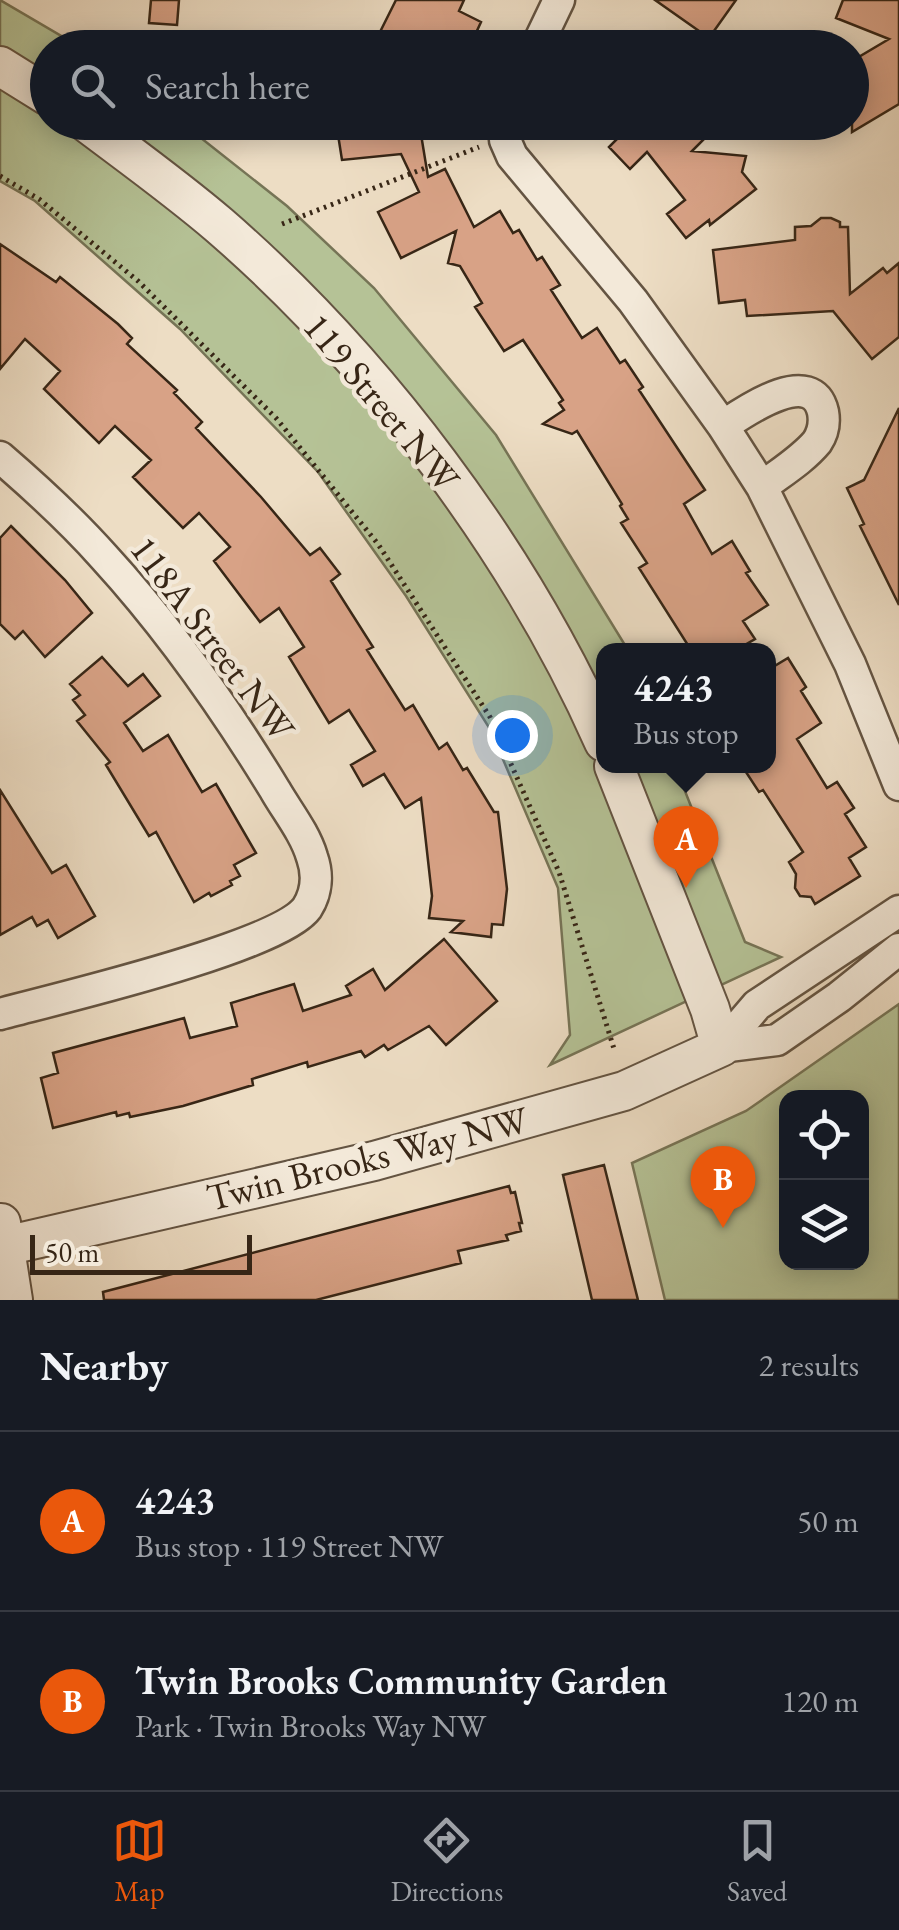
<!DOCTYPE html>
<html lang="en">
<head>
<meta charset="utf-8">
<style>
	body { margin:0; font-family:"EB Garamond",serif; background:#20242c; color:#f1f3f6 }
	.controls { position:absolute; right:30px; bottom:30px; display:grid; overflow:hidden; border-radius:20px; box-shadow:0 5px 25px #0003 }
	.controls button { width:90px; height:90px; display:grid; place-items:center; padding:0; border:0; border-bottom:2px solid #363941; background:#171b24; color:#f1f3f6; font:50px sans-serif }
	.scale { position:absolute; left:30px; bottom:25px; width:222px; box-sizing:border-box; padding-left:10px; border:5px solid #372616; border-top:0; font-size:28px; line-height:35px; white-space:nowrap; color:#372616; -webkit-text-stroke:8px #f3e9d9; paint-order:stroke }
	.you { position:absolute; left:512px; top:735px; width:35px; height:35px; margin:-25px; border:8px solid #fff; border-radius:50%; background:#1a73e8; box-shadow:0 0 0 15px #1a73e833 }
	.badge { display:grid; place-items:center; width:65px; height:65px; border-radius:50%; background:#ea580c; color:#fff; font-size:32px; font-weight:700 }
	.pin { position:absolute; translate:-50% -82px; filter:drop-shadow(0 2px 5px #0008) }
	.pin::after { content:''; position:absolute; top:52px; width:35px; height:30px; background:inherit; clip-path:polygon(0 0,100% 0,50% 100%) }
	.popup { position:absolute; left:596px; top:643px; width:180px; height:130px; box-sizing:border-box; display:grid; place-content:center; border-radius:20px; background:#171b24; filter:drop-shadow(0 2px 8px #0005); font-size:32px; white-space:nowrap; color:#9ea1a6 }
	.popup b { font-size:38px; color:#f1f3f6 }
	.popup::after { content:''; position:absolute; left:50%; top:100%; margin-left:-20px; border:20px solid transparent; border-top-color:#171b24 }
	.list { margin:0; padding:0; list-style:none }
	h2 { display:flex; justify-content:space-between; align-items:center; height:130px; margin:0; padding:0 40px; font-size:42px }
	h2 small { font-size:32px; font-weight:400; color:#9ea1a6 }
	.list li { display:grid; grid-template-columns:65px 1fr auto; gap:30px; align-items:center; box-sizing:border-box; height:180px; padding:0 40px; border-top:2px solid #363941 }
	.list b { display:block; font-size:38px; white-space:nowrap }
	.list p { margin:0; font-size:32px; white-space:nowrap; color:#9ea1a6 }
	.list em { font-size:32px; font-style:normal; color:#9ea1a6 }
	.icon { flex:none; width:55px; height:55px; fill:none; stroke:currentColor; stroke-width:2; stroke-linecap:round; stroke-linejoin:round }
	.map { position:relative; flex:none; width:899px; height:1300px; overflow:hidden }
	.search { position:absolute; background:#171b24; box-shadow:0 5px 25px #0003; left:30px; right:30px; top:30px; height:110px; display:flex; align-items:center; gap:25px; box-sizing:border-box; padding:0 35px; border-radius:55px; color:#9ea1a6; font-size:38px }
	.sheet { height:490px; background:#171b24 }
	nav { display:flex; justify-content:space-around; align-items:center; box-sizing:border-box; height:140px; border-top:2px solid #363941; background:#171b24; font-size:28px; color:#9ea1a6 }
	nav a { display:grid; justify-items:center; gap:5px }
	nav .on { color:#ea580c }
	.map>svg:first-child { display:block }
	.green { fill:#b5c296; stroke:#767456; stroke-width:2.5; fill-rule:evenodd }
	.building { fill:#d8a286; stroke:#372616; stroke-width:2.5 }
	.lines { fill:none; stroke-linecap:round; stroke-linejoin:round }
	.minor-casing { stroke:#645442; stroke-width:35 }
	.tertiary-casing { stroke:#645442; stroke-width:42 }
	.path { stroke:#372616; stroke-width:5; stroke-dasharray:2.5 5; stroke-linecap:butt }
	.minor { stroke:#f3e9d9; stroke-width:30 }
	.tertiary { stroke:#f3e9d9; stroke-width:38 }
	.labels { text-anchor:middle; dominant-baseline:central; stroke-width:9; stroke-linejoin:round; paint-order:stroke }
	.street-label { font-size:38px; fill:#372616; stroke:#f3e9d9 }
</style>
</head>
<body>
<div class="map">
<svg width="899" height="1300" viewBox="0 0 899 1300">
	<rect width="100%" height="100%" fill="#edddc4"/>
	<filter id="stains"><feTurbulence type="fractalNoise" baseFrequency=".002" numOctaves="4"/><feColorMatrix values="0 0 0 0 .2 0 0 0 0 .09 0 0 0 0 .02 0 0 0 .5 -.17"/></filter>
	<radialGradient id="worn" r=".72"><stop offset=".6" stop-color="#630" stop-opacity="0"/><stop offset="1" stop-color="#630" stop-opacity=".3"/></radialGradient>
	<!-- green -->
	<path class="green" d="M 0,0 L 80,47 L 48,48 L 48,122 L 182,123 L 287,206 L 374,288 L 496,435 L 628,650 L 604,650 L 604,766 L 675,766 L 745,942 L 781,957 L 550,1065 L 570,1035 L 558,888 L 490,729 L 406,596 L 318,472 L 180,329 L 35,201 L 0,181 Z
		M 899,1004 L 899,1300 L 665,1300 L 632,1163 L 746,1111 ZM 786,1098 L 862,1098 L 862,1262 L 786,1262 Z"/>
	<!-- building -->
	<path class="building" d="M 151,0 L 179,0 L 177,25 L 149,23 Z
		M 396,0 L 464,0 L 459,11 L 481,22 L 469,48 L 372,48 Z
		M 655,0 L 736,0 L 709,38 Z
		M 843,0 L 899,0 L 899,104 L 852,132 L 852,61 L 889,39 L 836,18 Z
		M 336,122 L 419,122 L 428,177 L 445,169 L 474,227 L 500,211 L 513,233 L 519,230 L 537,260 L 542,257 L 560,285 L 551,290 L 582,338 L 597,328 L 620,363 L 625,360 L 643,387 L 639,390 L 705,490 L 684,504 L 712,554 L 732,541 L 750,571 L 746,573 L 768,605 L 743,621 L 755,639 L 736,650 L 691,650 L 639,568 L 647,563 L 621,523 L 628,519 L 620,506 L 622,504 L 577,431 L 572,434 L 543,424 L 564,410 L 559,403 L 563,400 L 523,340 L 504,351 L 475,307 L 482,303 L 460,266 L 448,263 L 456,231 L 401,258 L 378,212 L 419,192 L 401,154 L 342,160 Z
		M 603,122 L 721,122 L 692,151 L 746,156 L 742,172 L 756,189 L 710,225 L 709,220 L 686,238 L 667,214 L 685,200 L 647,152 L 630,169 L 609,147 L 619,137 Z
		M 821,218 L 831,218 L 840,222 L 840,227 L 848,227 L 850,294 L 883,268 L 887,273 L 899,263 L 899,337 L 872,359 L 833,311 L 747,316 L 745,300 L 719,303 L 713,250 L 795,240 L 795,227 L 811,226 Z
		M 0,244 L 56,282 L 60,277 L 118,324 L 132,338 L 127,344 L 177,390 L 174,393 L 202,422 L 196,428 L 261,497 L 310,555 L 320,548 L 340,574 L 331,581 L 373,647 L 367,650 L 405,710 L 413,705 L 439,749 L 447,743 L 463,770 L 467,768 L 494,812 L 498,812 L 507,889 L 503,925 L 492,924 L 491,937 L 451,932 L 463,921 L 429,918 L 432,896 L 421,798 L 405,808 L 384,774 L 363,786 L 351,765 L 375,751 L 349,710 L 329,723 L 289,657 L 304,647 L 279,608 L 260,622 L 214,561 L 230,547 L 199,513 L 183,528 L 133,477 L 151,460 L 115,426 L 99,443 L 44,389 L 60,371 L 25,339 L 0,369 Z
		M 899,408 L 899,605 L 860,526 L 864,524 L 847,488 L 864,480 Z
		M 11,526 L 65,580 L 92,613 L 45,657 L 23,631 L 15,639 L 0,624 L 0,538 Z
		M 102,657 L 128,686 L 143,674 L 160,696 L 124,723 L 143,751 L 168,735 L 202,792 L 216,784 L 256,853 L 234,865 L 240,876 L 230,881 L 232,885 L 211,896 L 209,893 L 194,902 L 156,832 L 149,836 L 106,765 L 110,762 L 77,721 L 85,715 L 73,700 L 80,695 L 70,684 Z
		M 788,658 L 806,687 L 801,691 L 821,723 L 797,739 L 827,788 L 837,782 L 854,808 L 845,814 L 866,847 L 849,858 L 860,876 L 815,904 L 811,897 L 800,896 L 795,888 L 796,874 L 789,862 L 803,852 L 763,790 L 759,792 L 742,766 L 768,766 L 768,670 Z
		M 0,790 L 52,873 L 66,865 L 95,916 L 58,938 L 48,920 L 37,926 L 32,917 L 0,935 Z
		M 444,939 L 497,1001 L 446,1045 L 429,1026 L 388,1050 L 384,1045 L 365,1057 L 361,1051 L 308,1067 L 307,1062 L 252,1079 L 253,1085 L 183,1106 L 130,1117 L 129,1113 L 117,1116 L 116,1112 L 53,1128 L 41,1078 L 58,1073 L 53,1053 L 184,1018 L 190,1038 L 237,1026 L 231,1003 L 294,984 L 303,1011 L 351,995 L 346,986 L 373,969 L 385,990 Z
		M 604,1165 L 620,1229 L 638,1300 L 592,1300 L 563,1175 Z
		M 509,1186 L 511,1193 L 515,1192 L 522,1223 L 519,1223 L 521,1231 L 506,1235 L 508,1240 L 458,1251 L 461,1263 L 316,1300 L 104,1300 L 103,1292 Z"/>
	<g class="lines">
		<!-- minor casing -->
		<g class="minor-casing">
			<path id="minor" d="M 536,48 L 559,0
				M 505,122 L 505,140 L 512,156 L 633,301 L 723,426 L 762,487 L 850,664 L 899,785
				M 723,426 C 744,412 812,364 823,412 C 825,423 823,433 817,442 C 802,460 780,473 762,487
				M 0,457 C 36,488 72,521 104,557 C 169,628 225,708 275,790 C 287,811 305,833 312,857 C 318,874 317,892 307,908 C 279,947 56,999 0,1014
				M 721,1047 L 757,1005 L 899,911
				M 721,1047 L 777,1040 L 839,997 L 899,949"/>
		</g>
		<!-- tertiary casing -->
		<g class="tertiary-casing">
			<path id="tertiary" d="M 0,66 L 48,96
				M 86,122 C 131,156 177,189 219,225 C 376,361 520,552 604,742
				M 1,1223 L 13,1300
				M 5,1246 L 374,1161 L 624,1091 L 721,1047 L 710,1009 L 614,766"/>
		</g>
		<!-- path -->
		<path class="path" d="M 0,176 L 39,199 L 138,281 L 276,418 L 378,544 L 490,717 L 559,872 L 615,1052
			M 282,224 L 479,147"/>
		<!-- minor -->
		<use href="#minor" class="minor"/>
		<!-- tertiary -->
		<use href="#tertiary" class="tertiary"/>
	</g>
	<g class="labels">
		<!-- street labels -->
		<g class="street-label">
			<text transform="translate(382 402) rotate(50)">119 Street NW</text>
			<text transform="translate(213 638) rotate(53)">118A Street NW</text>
			<text transform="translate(367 1158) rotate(-14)">Twin Brooks Way NW</text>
		</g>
	</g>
	<rect width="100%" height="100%" filter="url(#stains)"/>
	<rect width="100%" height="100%" fill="url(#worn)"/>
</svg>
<div class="controls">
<button><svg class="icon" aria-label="locate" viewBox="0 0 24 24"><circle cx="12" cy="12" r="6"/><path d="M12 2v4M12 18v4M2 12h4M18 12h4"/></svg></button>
<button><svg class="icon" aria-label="layers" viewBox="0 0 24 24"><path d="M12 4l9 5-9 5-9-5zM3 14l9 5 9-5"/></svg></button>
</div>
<div class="scale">50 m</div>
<div class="you"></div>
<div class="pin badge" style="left:686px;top:888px">A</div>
<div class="popup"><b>4243</b>Bus stop</div>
<div class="pin badge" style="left:723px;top:1228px">B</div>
<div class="search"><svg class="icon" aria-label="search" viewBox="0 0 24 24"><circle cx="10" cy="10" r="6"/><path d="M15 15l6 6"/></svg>Search here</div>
</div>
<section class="sheet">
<h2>Nearby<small>2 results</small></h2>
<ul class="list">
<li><span class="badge">A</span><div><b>4243</b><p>Bus stop · 119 Street NW</p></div><em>50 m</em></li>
<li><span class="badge">B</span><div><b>Twin Brooks Community Garden</b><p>Park · Twin Brooks Way NW</p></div><em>120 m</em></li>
</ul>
</section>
<nav>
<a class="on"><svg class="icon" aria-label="map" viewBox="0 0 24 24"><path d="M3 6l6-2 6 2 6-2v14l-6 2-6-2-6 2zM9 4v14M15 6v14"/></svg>Map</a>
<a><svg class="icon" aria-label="directions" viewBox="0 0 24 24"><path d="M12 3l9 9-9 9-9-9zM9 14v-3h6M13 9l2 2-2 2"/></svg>Directions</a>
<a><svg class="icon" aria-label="saved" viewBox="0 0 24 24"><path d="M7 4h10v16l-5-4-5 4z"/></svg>Saved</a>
</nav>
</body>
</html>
